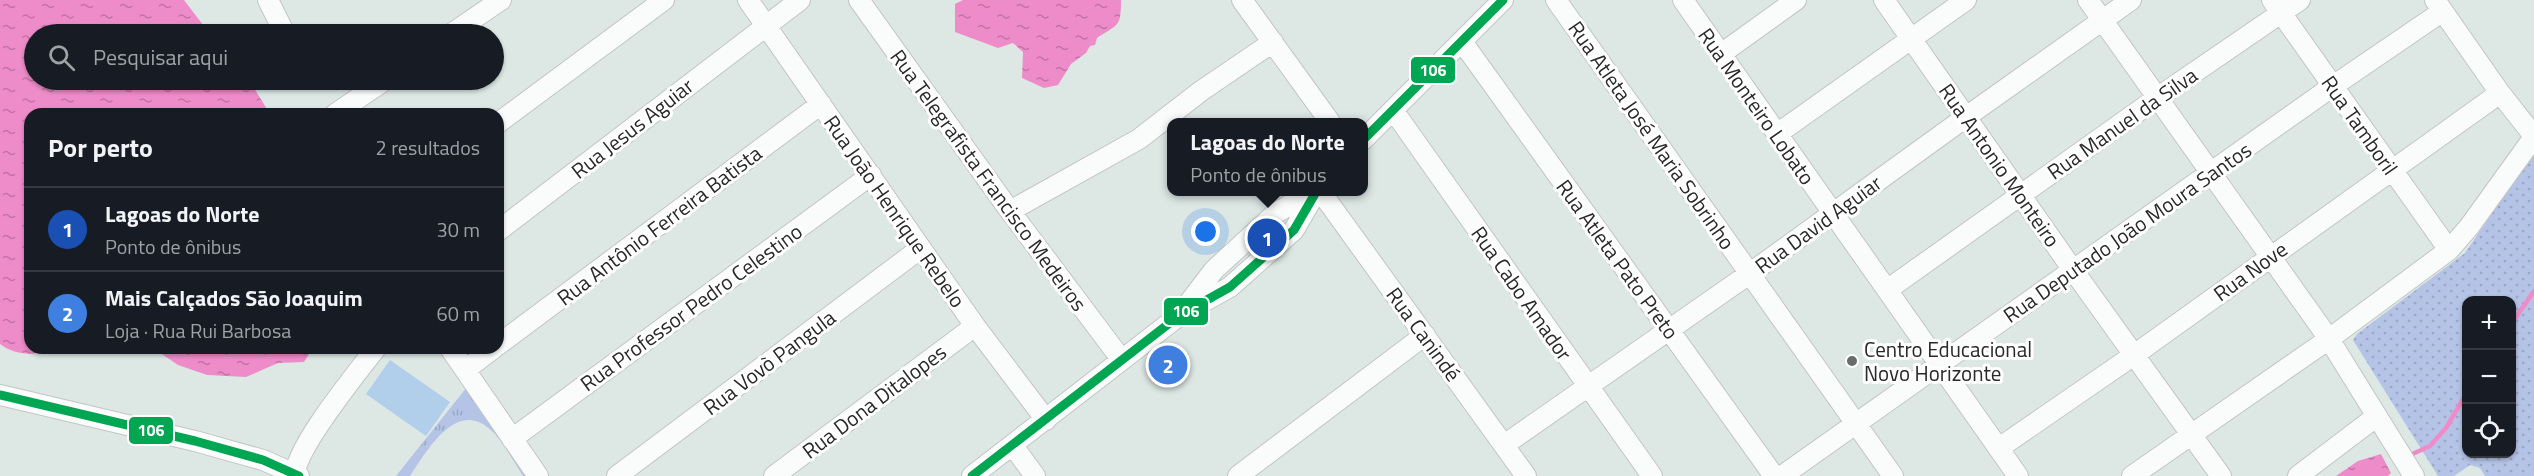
<!DOCTYPE html>
<html lang="pt">
<head>
<meta charset="utf-8">
<style>
	body { margin:0; font-family:"Titillium Web",sans-serif; background:#242831; color:#f1f3f6 }
	.controls { position:absolute; right:18px; bottom:18px; display:grid; overflow:hidden; border-radius:12px; box-shadow:0 2px 4px #0004 }
	.controls button { width:54px; height:54px; display:grid; place-items:center; padding:0; border:0; border-bottom:2px solid #363941; background:#171b24; color:#f1f3f6; font:30px sans-serif }
	.you { position:absolute; left:1206px; top:232px; width:21px; height:21px; margin:-15px; border:4px solid #fff; border-radius:50%; background:#1a73e8; box-shadow:0 0 0 9px #1a73e833 }
	.badge { display:grid; place-items:center; width:39px; height:39px; border-radius:50%; background:#0b8043; color:#fff; font-size:20px; font-weight:700 }
	.pin { position:absolute; translate:-50% -50%; border:3px solid #fff; box-shadow:0 2px 6px #0006 }
	.popup { position:absolute; left:1167px; top:118px; width:201px; height:78px; box-sizing:border-box; display:grid; place-content:center; border-radius:12px; background:#171b24; filter:drop-shadow(0 2px 4px #0005); font-size:20px; white-space:nowrap; color:#9ea1a6 }
	.popup b { font-size:22px; color:#f1f3f6 }
	.popup::after { content:''; position:absolute; left:50%; top:100%; margin-left:-12px; border:12px solid transparent; border-top-color:#171b24 }
	.list { margin:0; padding:0; list-style:none }
	h2 { display:flex; justify-content:space-between; align-items:center; height:78px; margin:0; padding:0 24px; font-size:26px }
	h2 small { font-size:20px; font-weight:400; color:#9ea1a6 }
	.list li { display:grid; grid-template-columns:39px 1fr auto; gap:18px; align-items:center; box-sizing:border-box; height:84px; padding:0 24px; border-top:2px solid #363941 }
	.list b { display:block; font-size:22px; white-space:nowrap }
	.list p { margin:0; font-size:20px; white-space:nowrap; color:#9ea1a6 }
	.list em { font-size:20px; font-style:normal; color:#9ea1a6 }
	.icon { flex:none; width:33px; height:33px; fill:none; stroke:currentColor; stroke-width:2; stroke-linecap:round; stroke-linejoin:round }
	.map { position:relative; flex:none; width:2534px; height:476px; overflow:hidden }
	.search { position:absolute; background:#171b24; box-shadow:0 2px 4px #0004; left:24px; top:24px; width:480px; height:66px; display:flex; align-items:center; gap:15px; box-sizing:border-box; padding:0 21px; border-radius:33px; color:#9ea1a6; font-size:22px }
	.panel { position:absolute; background:#171b24; box-shadow:0 2px 4px #0004; left:24px; top:108px; width:480px; height:246px; border-radius:18px }
	.map>svg:first-child { display:block }
	.grass { fill:url(#grass-tufts) }
	.park { fill:url(#park-dots); fill-rule:evenodd }
	.pitch { fill:#b1ceea }
	.water { fill:url(#water-ripples) }
	.lines { fill:none; stroke-linecap:round; stroke-linejoin:round }
	.stream { stroke:#ee8cc9; stroke-width:4.5 }
	.minor-casing { stroke:#c3c5c4; stroke-width:22 }
	.minor { stroke:#fafcfb; stroke-width:20 }
	.bus-1-casing { stroke:#fff; stroke-width:14 }
	.bus-1 { stroke:#00a651; stroke-width:9 }
	.poi-dot { fill:#686c6b; stroke:#fff; stroke-width:2 }
	.labels { text-anchor:middle; dominant-baseline:central; stroke-width:6; stroke-linejoin:round; paint-order:stroke }
	.street-label { font-size:21px; fill:#292929; stroke:#fff }
	.poi-label { font-size:21px; fill:#292929; stroke:#fff; text-anchor:start }
	.line-badge { stroke:#fff; stroke-width:2 }
	.badge-label { font-size:16px; text-anchor:middle; font-weight:bold; fill:#fff }
</style>
</head>
<body>
<div class="map">
<svg width="2534" height="476" viewBox="0 0 2534 476">
	<defs>
		<pattern id="grass-tufts" width="24" height="20" patternUnits="userSpaceOnUse" patternTransform="scale(1.5)"><rect width="24" height="20" fill="#b4c3e6"/><path d="M3 7l-1-3M5 7V3M7 7l1-3M15 17l-1-3M17 17v-4M19 17l1-3" fill="none" stroke="#9ba8c5"/></pattern>
		<pattern id="park-dots" width="8" height="8" patternUnits="userSpaceOnUse" patternTransform="scale(1.5)"><rect width="8" height="8" fill="#b4c3e6"/><path d="M2 2h.1M6 6h.1" fill="none" stroke="#9ba8c5" stroke-width="1.8" stroke-linecap="round"/></pattern>
		<pattern id="water-ripples" width="26" height="14" patternUnits="userSpaceOnUse" patternTransform="scale(1.5)"><rect width="26" height="14" fill="#ee8cc9"/><path d="M2 4q2-2 4 0t4 0M15 11q2-2 4 0t4 0" fill="none" stroke="#c172a3"/></pattern>
	</defs>
	<rect width="100%" height="100%" fill="#dde8e5"/>
	<!-- grass -->
	<path class="grass" d="M 471,382 L 535,476 L 523,476 C 514,462 505,445 494,433 C 458,395 428,449 410,476 L 396,476 Z"/>
	<!-- park -->
	<path class="park" d="M 2534,152 L 2534,476 L 2485,476 L 2480,468 L 2470,465 L 2454,476 L 2438,476 L 2353,340 L 2357,334 L 2465,253 ZM 2466,300 L 2512,300 L 2512,454 L 2466,454 Z"/>
	<!-- pitch -->
	<path class="pitch" d="M 390,360 L 450,402 L 426,436 L 366,394 Z"/>
	<!-- water -->
	<path class="water" d="M 0,0 L 184,0 L 210,34 L 34,34 L 34,80 L 249,80 L 270,114 L 30,114 L 30,348 L 52,348 C 36,357 14,355 0,344 Z
		M 963,0 L 1121,0 C 1121,28 1118,24 1097,38 L 1095,45 L 1090,46 L 1086,53 L 1071,64 L 1058,85 L 1044,88 L 1022,78 L 1023,52 L 1013,43 L 998,48 L 955,32 L 955,4 Z
		M 153,348 L 313,348 L 304,362 L 278,363 L 246,377 L 207,375 L 178,365 Z
		M 2381,454 L 2391,473 L 2388,476 L 2336,476 L 2358,461 Z"/>
	<g class="lines">
		<!-- stream -->
		<path class="stream" d="M 2512,323 L 2534,291
			M 2408,456 L 2430,446 L 2446,428 L 2466,394"/>
		<!-- minor casing -->
		<g class="minor-casing">
			<path id="minor" d="M 268,0 L 285,34
				M 748,0 L 975,326 L 1046,420
				M 859,0 L 1010,211 L 1121,359
				M 1242,0 L 1330,122
				M 1556,0 L 1893,476
				M 1683,0 L 2018,476
				M 1884,0 L 2073,270 L 2221,476
				M 2088,0 L 2329,339 L 2414,476
				M 2272,0 L 2449,250
				M 2435,0 L 2500,93 L 2534,136
				M 451,34 L 501,0
				M 1463,43 L 1774,476
				M 1721,54 L 1796,0
				M 1393,110 L 1652,476
				M 335,114 L 385,80
				M 498,123 L 664,0
				M 1777,134 L 1966,0
				M 1363,140 L 1503,0
				M 1321,192 L 1526,476
				M 1010,211 L 1139,139 L 1201,91 L 1273,42
				M 498,231 L 800,0
				M 1887,290 L 2157,98 L 2300,0
				M 1185,308 L 1214,270 L 1276,213 L 1312,192
				M 498,345 L 821,104
				M 450,348 L 538,476
				M 465,370 L 494,348
				M 0,395 L 195,441 L 263,460 L 299,476
				M 512,439 L 871,175
				M 1504,445 L 1749,274 L 1966,117 L 2131,0
				M 1013,446 L 1035,476
				M 1999,448 L 2134,355 L 2500,93
				M 295,476 C 294,449 357,373 376,348
				M 617,476 L 921,248
				M 774,476 L 975,326
				M 972,476 L 1180,315 L 1230,287 L 1294,230 L 1316,192
				M 1238,476 L 1425,335
				M 1782,476 L 2333,86 L 2443,11
				M 2132,476 L 2329,339 L 2449,250 L 2469,227 L 2534,137
				M 2298,476 L 2377,416"/>
		</g>
		<!-- minor -->
		<use href="#minor" class="minor"/>
		<!-- bus-1 casing -->
		<g class="bus-1-casing">
			<path id="bus-1" d="M 1363,140 L 1503,0
				M 0,395 L 195,441 L 263,460 L 299,476
				M 972,476 L 1180,315 L 1230,287 L 1294,230 L 1316,192"/>
		</g>
		<!-- bus-1 -->
		<use href="#bus-1" class="bus-1"/>
	</g>
	<!-- markers -->
	<circle class="poi-dot" cx="1852" cy="361" r="6"/>
	<g class="labels">
		<!-- street labels -->
		<g class="street-label">
			<text transform="translate(1757 106) rotate(55)">Rua Monteiro Lobato</text>
			<text transform="translate(2122 123) rotate(-35)">Rua Manuel da Silva</text>
			<text transform="translate(2360 125) rotate(55)">Rua Tamboril</text>
			<text transform="translate(632 128) rotate(-38)">Rua Jesus Aguiar</text>
			<text transform="translate(1652 135) rotate(55)">Rua Atleta José Maria Sobrinho</text>
			<text transform="translate(2000 165) rotate(55)">Rua Antonio Monteiro</text>
			<text transform="translate(989 180) rotate(54)">Rua Telegrafista Francisco Medeiros</text>
			<text transform="translate(895 211) rotate(55)">Rua João Henrique Rebelo</text>
			<text transform="translate(1818 224) rotate(-36)">Rua David Aguiar</text>
			<text transform="translate(659 225) rotate(-37)">Rua Antônio Ferreira Batista</text>
			<text transform="translate(2127 232) rotate(-35)">Rua Deputado João Moura Santos</text>
			<text transform="translate(1618 259) rotate(54)">Rua Atleta Pato Preto</text>
			<text transform="translate(2250 271) rotate(-36)">Rua Nove</text>
			<text transform="translate(1522 293) rotate(55)">Rua Cabo Amador</text>
			<text transform="translate(691 307) rotate(-36)">Rua Professor Pedro Celestino</text>
			<text transform="translate(1424 334) rotate(54)">Rua Canindé</text>
			<text transform="translate(769 362) rotate(-37)">Rua Vovò Pangula</text>
			<text transform="translate(874 401) rotate(-37)">Rua Dona Ditalopes</text>
		</g>
		<!-- poi labels -->
		<g class="poi-label">
			<text x="1864" y="349">Centro Educacional<tspan x="1864" dy="24">Novo Horizonte</tspan></text>
		</g>
	</g>
	<g class="line-badge">
		<rect x="1410" y="56" width="46" height="28" rx="6" fill="#00a651"/>
		<rect x="1163" y="297" width="46" height="29" rx="6" fill="#00a651"/>
		<rect x="128" y="416" width="46" height="29" rx="6" fill="#00a651"/>
	</g>
	<g class="badge-label">
		<text x="1433" y="76">106</text>
		<text x="1186" y="317">106</text>
		<text x="151" y="436">106</text>
	</g>
</svg>
<div class="controls">
<button>+</button>
<button>−</button>
<button><svg class="icon" aria-label="locate" viewBox="0 0 24 24"><circle cx="12" cy="12" r="6"/><path d="M12 2v4M12 18v4M2 12h4M18 12h4"/></svg></button>
</div>
<div class="you"></div>
<div class="pin badge" style="left:1267px;top:238px;background:#1a4fb4">1</div>
<div class="popup"><b>Lagoas do Norte</b>Ponto de ônibus</div>
<div class="pin badge" style="left:1168px;top:365px;background:#3f7fe0">2</div>
<div class="search"><svg class="icon" aria-label="search" viewBox="0 0 24 24"><circle cx="10" cy="10" r="6"/><path d="M15 15l6 6"/></svg>Pesquisar aqui</div>
<section class="panel">
<h2>Por perto<small>2 resultados</small></h2>
<ul class="list">
<li><span class="badge" style="background:#1a4fb4">1</span><div><b>Lagoas do Norte</b><p>Ponto de ônibus</p></div><em>30 m</em></li>
<li><span class="badge" style="background:#3f7fe0">2</span><div><b>Mais Calçados São Joaquim</b><p>Loja · Rua Rui Barbosa</p></div><em>60 m</em></li>
</ul>
</section>
</div>
</body>
</html>
